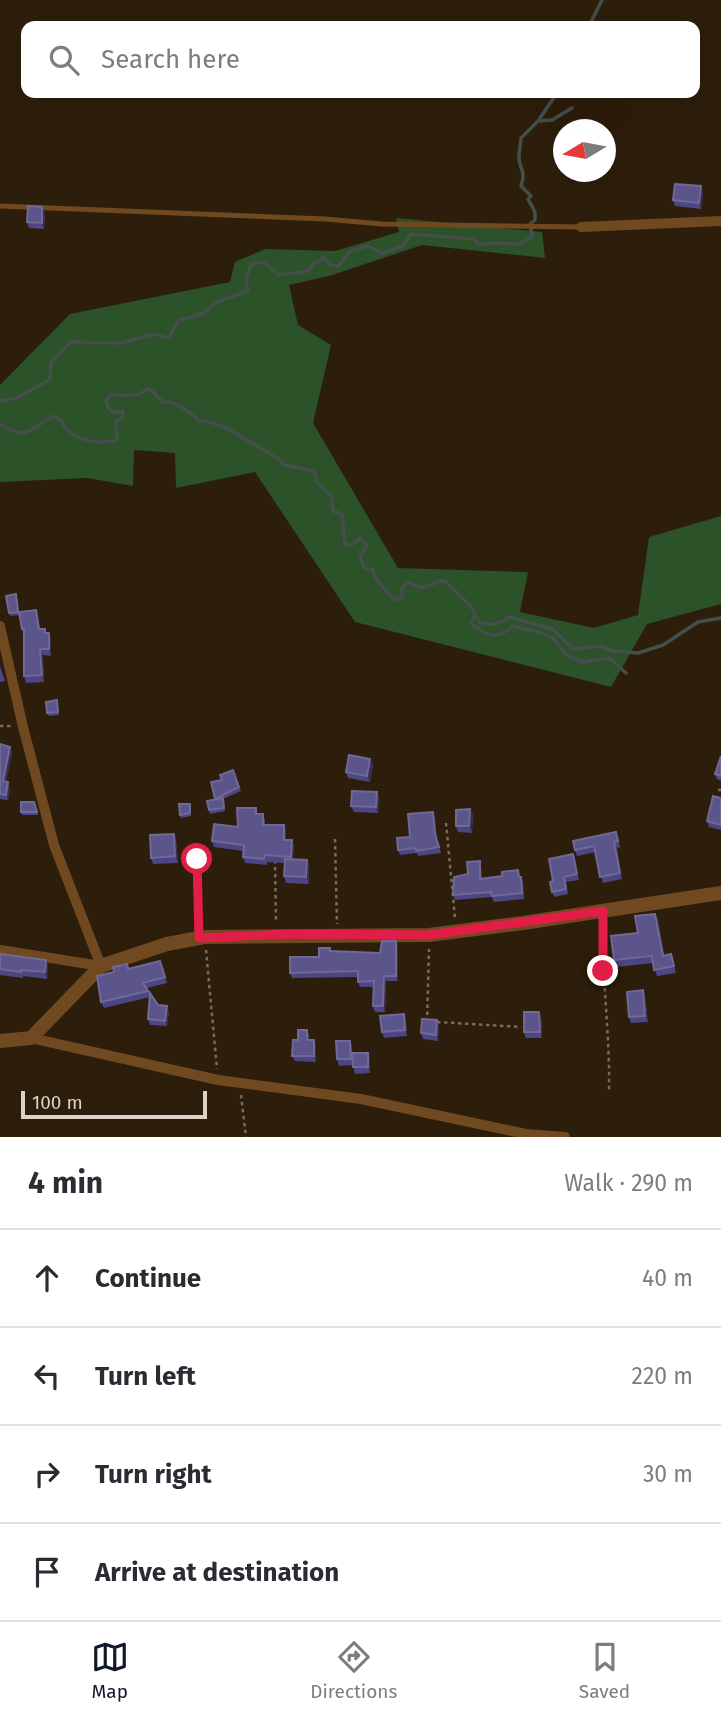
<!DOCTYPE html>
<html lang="en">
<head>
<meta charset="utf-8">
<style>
	body { margin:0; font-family:"Fira Sans",sans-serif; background:#f7f7f7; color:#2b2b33 }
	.compass { position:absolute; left:553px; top:119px; width:63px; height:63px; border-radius:50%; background:#fff; box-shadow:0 7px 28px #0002; rotate:260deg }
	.scale { position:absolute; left:21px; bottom:18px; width:186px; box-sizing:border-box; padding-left:7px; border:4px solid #ddd2c7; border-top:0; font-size:19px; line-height:24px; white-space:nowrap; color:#ddd2c7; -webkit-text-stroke:5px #2d1d0b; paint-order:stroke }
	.stop { position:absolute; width:21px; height:21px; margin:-16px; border:5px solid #e11d48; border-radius:50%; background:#fff }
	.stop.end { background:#e11d48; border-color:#fff; box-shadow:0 2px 7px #0008 }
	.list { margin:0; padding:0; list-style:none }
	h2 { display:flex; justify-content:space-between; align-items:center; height:91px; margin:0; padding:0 28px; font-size:30px }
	h2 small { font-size:23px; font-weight:400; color:#7c7c81 }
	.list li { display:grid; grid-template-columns:46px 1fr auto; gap:21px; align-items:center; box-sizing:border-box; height:98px; padding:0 28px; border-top:2px solid #e1e1e2 }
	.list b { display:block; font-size:26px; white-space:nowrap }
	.list em { font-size:23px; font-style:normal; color:#7c7c81 }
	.icon { flex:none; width:38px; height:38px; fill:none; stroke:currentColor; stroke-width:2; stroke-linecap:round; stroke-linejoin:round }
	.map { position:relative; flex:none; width:721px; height:1137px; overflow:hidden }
	.search { position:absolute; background:#fff; box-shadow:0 7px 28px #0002; left:21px; right:21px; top:21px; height:77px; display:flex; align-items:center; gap:18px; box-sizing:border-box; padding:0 24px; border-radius:14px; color:#7c7c81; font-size:26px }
	.sheet { height:483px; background:#fff }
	nav { display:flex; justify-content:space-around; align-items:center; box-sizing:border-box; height:98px; border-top:2px solid #e1e1e2; background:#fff; font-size:19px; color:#7c7c81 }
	nav a { display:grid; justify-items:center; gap:4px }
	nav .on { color:#111827 }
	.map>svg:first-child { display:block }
	.green { fill:#2b5229 }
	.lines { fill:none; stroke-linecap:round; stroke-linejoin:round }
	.stream { stroke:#464e4c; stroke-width:3.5 }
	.path { stroke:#796b5c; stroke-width:2.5; stroke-dasharray:3.5 3.5; stroke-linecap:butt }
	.service { stroke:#714921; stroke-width:5 }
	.minor { stroke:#714921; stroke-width:10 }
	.tertiary { stroke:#714921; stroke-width:14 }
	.wall { fill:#4c4684 }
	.shaded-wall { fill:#392f51 }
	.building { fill:#5c558b; stroke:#706895; stroke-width:2 }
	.route { stroke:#e11d48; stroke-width:9 }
</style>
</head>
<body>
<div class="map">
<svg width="721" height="1137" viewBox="0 0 721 1137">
	<rect width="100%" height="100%" fill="#2d1d0b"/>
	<!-- green -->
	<path class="green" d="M 396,218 L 542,232 L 545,258 L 422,245 L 329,276 L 289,285 L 298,325 L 331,345 L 313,423 L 398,568 L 528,572 L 520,612 L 594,628 L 638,615 L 649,537 L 721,516 L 721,604 L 647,624 L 611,687 L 355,622 L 255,472 L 176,488 L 175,453 L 134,450 L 133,486 L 87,478 L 0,482 L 0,385 L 70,314 L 230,282 L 235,262 L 265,249 L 335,251 L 399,232 Z"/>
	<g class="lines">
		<!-- stream -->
		<path class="stream" d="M 589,26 L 602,0
			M 538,121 L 557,93
			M 0,401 L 16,398 L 50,380 L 51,363 L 70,342 L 122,343 L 155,334 L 169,338 L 178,321 L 204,313 L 217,302 L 248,291 L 246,280 L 251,264 L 263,262 L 279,275 L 309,271 L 314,263 L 324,258 L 331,265 L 339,266 L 350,251 L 368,246 L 382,253 L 402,246 L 411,234 L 474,239 L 479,245 L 494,243 L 519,244 L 532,237 L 530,224 L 535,220 L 535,212 L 528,199 L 531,196 L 521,186 C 527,169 518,169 519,156 C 519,150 521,144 521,138 L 538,121 L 552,120 L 572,108
			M 0,424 C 28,442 30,429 53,416 L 61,420 C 69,441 97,445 117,440 L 116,421 L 122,419 L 123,411 L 114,413 L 108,408 L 106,400 L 111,394 C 125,396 137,398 149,388 L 163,402 C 176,401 189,411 198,420 C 222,421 257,447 279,459 L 284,465 L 314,471 L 317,482 L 332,497 L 333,511 L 342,514 L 345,545 L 353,544 L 360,538 L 367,546 L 360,557 L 364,568 L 372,569 L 376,579 L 394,600 L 402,597 L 402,588 L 408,582 L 421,588 L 444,580 L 471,606 L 475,615 L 471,623 C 487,636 496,641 513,626 L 541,633 L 553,638 L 568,656 L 584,662 L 609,658 L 626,673
			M 475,615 L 480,623 C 492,626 499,624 509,617 L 553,629 L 573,649 L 600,646 L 613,651 L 638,653 L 663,645 L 698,622 L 721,618"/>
		<!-- path -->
		<path class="path" d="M 0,726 L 11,726
			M 718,790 L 721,790
			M 446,823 L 455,918
			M 335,839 L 337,924
			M 275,860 L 276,923
			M 603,925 C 602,980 610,1035 609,1090
			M 206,950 L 217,1069
			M 427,1022 L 429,949
			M 437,1022 L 521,1027
			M 241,1095 L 246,1137"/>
		<!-- service -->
		<path class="service" d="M 0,206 L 325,219 L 382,224 L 581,227
			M 197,859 L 199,937"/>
		<!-- minor -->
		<path class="minor" d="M 581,227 L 721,221
			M 0,626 L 23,727 L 54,845 L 101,966
			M 0,950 L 101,966
			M 31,1038 L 218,1080 L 361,1099 L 526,1134 L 565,1137"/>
		<!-- tertiary -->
		<path class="tertiary" d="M 0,1041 L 31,1038 L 101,966 L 167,944 L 204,937 L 429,935 L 523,923 L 721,893"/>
	</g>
	<!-- wall -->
	<path class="wall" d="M 703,193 L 701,209 L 675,206 L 673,200 Z
		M 45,213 L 44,229 L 29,228 L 27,222 Z
		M 17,598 L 20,615 L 10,616 L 9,613 Z
		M 38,616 L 40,629 L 46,633 L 49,633 L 51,639 L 51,656 L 43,655 L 44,682 L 26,683 L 24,676 L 24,635 L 22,629 Z
		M 0,666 L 5,681 L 0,682 Z
		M 57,700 L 59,715 L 49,716 L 47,713 Z
		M 0,744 L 10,747 L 12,753 L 6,782 L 10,788 L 8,800 L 0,799 Z
		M 721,756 L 721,781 L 717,779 L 715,774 Z
		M 370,759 L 373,765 L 370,782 L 348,778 L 346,772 Z
		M 233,770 L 241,791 L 223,799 L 225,811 L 210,814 L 209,810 L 215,799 L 222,780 Z
		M 377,792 L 379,798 L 378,813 L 354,812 L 351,806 Z
		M 721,798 L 721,830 L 709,827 L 707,821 Z
		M 34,802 L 38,815 L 22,815 L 21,812 Z
		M 191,807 L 191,816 L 181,818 L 180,815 Z
		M 470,809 L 473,815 L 472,833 L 458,832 L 456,826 Z
		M 433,812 L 435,818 L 437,840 L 441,853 L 418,856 L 417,853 L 400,855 L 398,850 Z
		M 258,814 L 263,814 L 265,820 L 265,825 L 284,825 L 286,831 L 286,840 L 292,840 L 294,846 L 293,859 L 307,860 L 309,866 L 309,884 L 286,883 L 284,876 L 285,863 L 267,862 L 267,865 L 245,863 L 243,857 L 243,851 L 214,847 L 212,841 Z
		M 174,834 L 176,840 L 178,863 L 153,864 L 151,858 Z
		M 618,838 L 620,847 L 617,848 L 622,879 L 603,883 L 596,852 L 577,856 L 575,850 Z
		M 575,860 L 579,880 L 566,882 L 568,894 L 554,897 L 552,892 L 553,881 Z
		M 480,861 L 481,866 L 482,879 L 521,877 L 523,882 L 524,899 L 494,902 L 492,897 L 455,900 L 453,895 L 468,874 Z
		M 655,914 L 658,920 L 664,956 L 671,954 L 676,973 L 657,976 L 653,963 L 616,967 L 614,960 Z
		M 398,947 L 398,981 L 386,981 L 385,1012 L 375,1012 L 373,1006 L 374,987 L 360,987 L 358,982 L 358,977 L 292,978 L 290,973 L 319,957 L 330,948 L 331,951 L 380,953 Z
		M 0,954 L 46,960 L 48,966 L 47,979 L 23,976 L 23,978 L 0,975 Z
		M 127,964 L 129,969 L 163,967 L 167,983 L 147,988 L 150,995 L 158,1005 L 169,1012 L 167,1026 L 150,1025 L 148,1019 L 150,997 L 104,1008 L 101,1002 L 114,972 Z
		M 643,990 L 645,996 L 648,1022 L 631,1023 L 629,1017 Z
		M 404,1014 L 406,1021 L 407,1036 L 384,1038 L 382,1032 Z
		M 542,1019 L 542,1038 L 526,1038 L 524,1032 Z
		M 439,1027 L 438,1041 L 423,1039 L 421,1033 Z
		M 307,1030 L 309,1035 L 309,1040 L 314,1040 L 316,1046 L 316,1062 L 295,1061 L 292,1056 L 298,1040 Z
		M 352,1047 L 352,1053 L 368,1053 L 370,1059 L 370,1073 L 355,1074 L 353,1065 L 339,1066 L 337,1059 Z"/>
	<!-- shaded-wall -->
	<path class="shaded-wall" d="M 701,186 L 703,193 L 701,209 L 699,203 Z
		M 42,207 L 45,213 L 44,229 L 42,223 Z
		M 49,633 L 51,639 L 51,656 L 49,649 Z
		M 40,649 L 43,655 L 44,682 L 42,675 Z
		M 10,747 L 12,753 L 5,787 L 3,781 Z
		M 370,759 L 373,765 L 370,782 L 367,776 Z
		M 8,782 L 10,788 L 8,800 L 6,795 Z
		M 377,792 L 379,798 L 378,813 L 376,807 Z
		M 470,809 L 473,815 L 472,833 L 469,826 Z
		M 433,812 L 435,818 L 437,840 L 441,853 L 435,834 Z
		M 284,825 L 286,831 L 286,846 L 284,840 Z
		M 174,834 L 176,840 L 178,863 L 175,856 Z
		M 292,840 L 294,846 L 293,864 L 291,857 Z
		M 614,842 L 617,848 L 622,879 L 620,873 Z
		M 307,860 L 309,866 L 309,884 L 306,877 Z
		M 480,861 L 481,866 L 482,884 L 480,879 Z
		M 655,914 L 658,920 L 666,962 L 663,956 Z
		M 396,941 L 398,947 L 398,981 L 396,976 Z
		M 46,960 L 48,966 L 47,979 L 45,972 Z
		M 384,976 L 386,981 L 385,1012 L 383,1006 Z
		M 643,990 L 645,996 L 648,1022 L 645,1016 Z
		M 167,1006 L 169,1012 L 167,1026 L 165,1021 Z
		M 539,1012 L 542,1019 L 542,1038 L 540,1032 Z
		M 404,1014 L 406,1021 L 407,1036 L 405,1030 Z
		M 437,1020 L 439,1027 L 438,1041 L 436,1035 Z
		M 314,1040 L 316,1046 L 316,1062 L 314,1056 Z
		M 350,1041 L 352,1047 L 353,1065 L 351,1059 Z
		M 368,1053 L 370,1059 L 370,1073 L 368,1067 Z"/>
	<!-- building -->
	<path class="building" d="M 675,184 L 701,186 L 699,203 L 673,200 Z
		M 28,206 L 42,207 L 42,223 L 27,222 Z
		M 16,594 L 18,612 L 9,613 L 6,596 Z
		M 36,610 L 39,629 L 45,629 L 45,633 L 49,633 L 49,649 L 40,649 L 42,675 L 24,676 L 24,628 L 22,629 L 19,612 Z
		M 57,700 L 58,712 L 47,713 L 46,702 Z
		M 0,744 L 10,747 L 3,781 L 8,782 L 6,795 L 0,794 Z
		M 349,755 L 370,759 L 367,776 L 346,772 Z
		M 721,756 L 721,776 L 715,774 Z
		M 233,770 L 239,787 L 215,799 L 211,782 L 222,780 L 220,775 Z
		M 352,791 L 377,792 L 376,807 L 351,806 Z
		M 713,796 L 721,798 L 721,825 L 707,821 Z
		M 223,798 L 224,808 L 209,810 L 207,801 Z
		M 21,802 L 34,802 L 37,812 L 21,812 Z
		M 179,804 L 190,804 L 190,813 L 180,815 Z
		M 237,808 L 256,808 L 256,814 L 263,814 L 263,825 L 284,825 L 284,840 L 292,840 L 291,857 L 265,855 L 264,859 L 243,857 L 244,845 L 212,841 L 214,824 L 238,827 Z
		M 470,809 L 469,826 L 456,826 L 456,810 Z
		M 433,812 L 435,834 L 439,847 L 416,851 L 416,848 L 398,850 L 397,838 L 410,837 L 408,814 Z
		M 616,832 L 618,841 L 614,842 L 620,873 L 600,877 L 594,846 L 575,850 L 573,841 Z
		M 174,834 L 175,856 L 151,858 L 150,835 Z
		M 573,854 L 577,874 L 564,877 L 566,889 L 552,892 L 550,882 L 553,881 L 549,859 Z
		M 285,859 L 307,860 L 306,877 L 284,876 Z
		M 480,861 L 480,879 L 502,876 L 502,872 L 518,870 L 519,877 L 521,877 L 522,893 L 492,896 L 491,892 L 453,895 L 454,877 L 468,874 L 467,862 Z
		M 655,914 L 663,956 L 671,954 L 674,966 L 654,970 L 652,956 L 614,960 L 611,936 L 638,933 L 635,916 Z
		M 382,941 L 396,941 L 396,976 L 384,976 L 383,1006 L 373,1006 L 374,981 L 358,982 L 358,971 L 290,973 L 290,957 L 319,957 L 319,948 L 330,948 L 330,951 L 380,953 Z
		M 0,954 L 46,960 L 45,972 L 21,970 L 21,972 L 0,969 Z
		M 160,961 L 165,977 L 143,983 L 148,991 L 101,1002 L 97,976 L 114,972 L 113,967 L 127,964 L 128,969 Z
		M 643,990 L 645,1016 L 629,1017 L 627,992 Z
		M 150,993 L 158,1005 L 167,1006 L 165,1021 L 148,1019 Z
		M 524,1012 L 539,1012 L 540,1032 L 524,1032 Z
		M 404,1014 L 405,1030 L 382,1032 L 380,1016 Z
		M 422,1019 L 437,1020 L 436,1035 L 421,1033 Z
		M 298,1030 L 307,1030 L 307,1040 L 314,1040 L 314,1056 L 292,1056 L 293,1040 L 298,1040 Z
		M 336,1041 L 350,1041 L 351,1059 L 337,1059 Z
		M 352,1053 L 368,1053 L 368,1067 L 353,1067 Z"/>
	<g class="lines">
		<!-- route -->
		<path class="route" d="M 197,859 L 199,938 L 288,934 L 429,935 L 603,911 L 603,971"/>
	</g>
</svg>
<svg class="compass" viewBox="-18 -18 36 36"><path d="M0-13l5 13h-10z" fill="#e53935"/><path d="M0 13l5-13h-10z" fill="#7c7c81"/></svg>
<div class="scale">100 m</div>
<div class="stop" style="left:197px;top:859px"></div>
<div class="stop end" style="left:603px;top:971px"></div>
<div class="search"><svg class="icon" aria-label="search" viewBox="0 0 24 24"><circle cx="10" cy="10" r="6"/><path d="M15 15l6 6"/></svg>Search here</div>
</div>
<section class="sheet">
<h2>4 min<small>Walk · 290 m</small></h2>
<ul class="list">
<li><svg class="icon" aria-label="ahead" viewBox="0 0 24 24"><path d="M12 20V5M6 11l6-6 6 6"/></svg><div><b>Continue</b></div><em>40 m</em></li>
<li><svg class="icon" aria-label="left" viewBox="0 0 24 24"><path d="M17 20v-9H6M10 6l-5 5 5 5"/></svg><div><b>Turn left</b></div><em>220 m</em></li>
<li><svg class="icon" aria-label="right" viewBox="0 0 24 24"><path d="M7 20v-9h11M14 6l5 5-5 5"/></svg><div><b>Turn right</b></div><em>30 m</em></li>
<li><svg class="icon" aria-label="arrive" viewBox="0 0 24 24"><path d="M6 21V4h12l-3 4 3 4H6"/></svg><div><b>Arrive at destination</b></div></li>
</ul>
</section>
<nav>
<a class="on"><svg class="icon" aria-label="map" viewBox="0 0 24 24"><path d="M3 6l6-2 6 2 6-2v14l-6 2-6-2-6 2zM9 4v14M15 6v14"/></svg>Map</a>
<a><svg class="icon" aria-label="directions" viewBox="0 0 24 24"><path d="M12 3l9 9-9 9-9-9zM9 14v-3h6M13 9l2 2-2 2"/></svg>Directions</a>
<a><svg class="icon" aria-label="saved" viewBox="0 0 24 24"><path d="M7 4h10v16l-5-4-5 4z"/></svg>Saved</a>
</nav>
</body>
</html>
